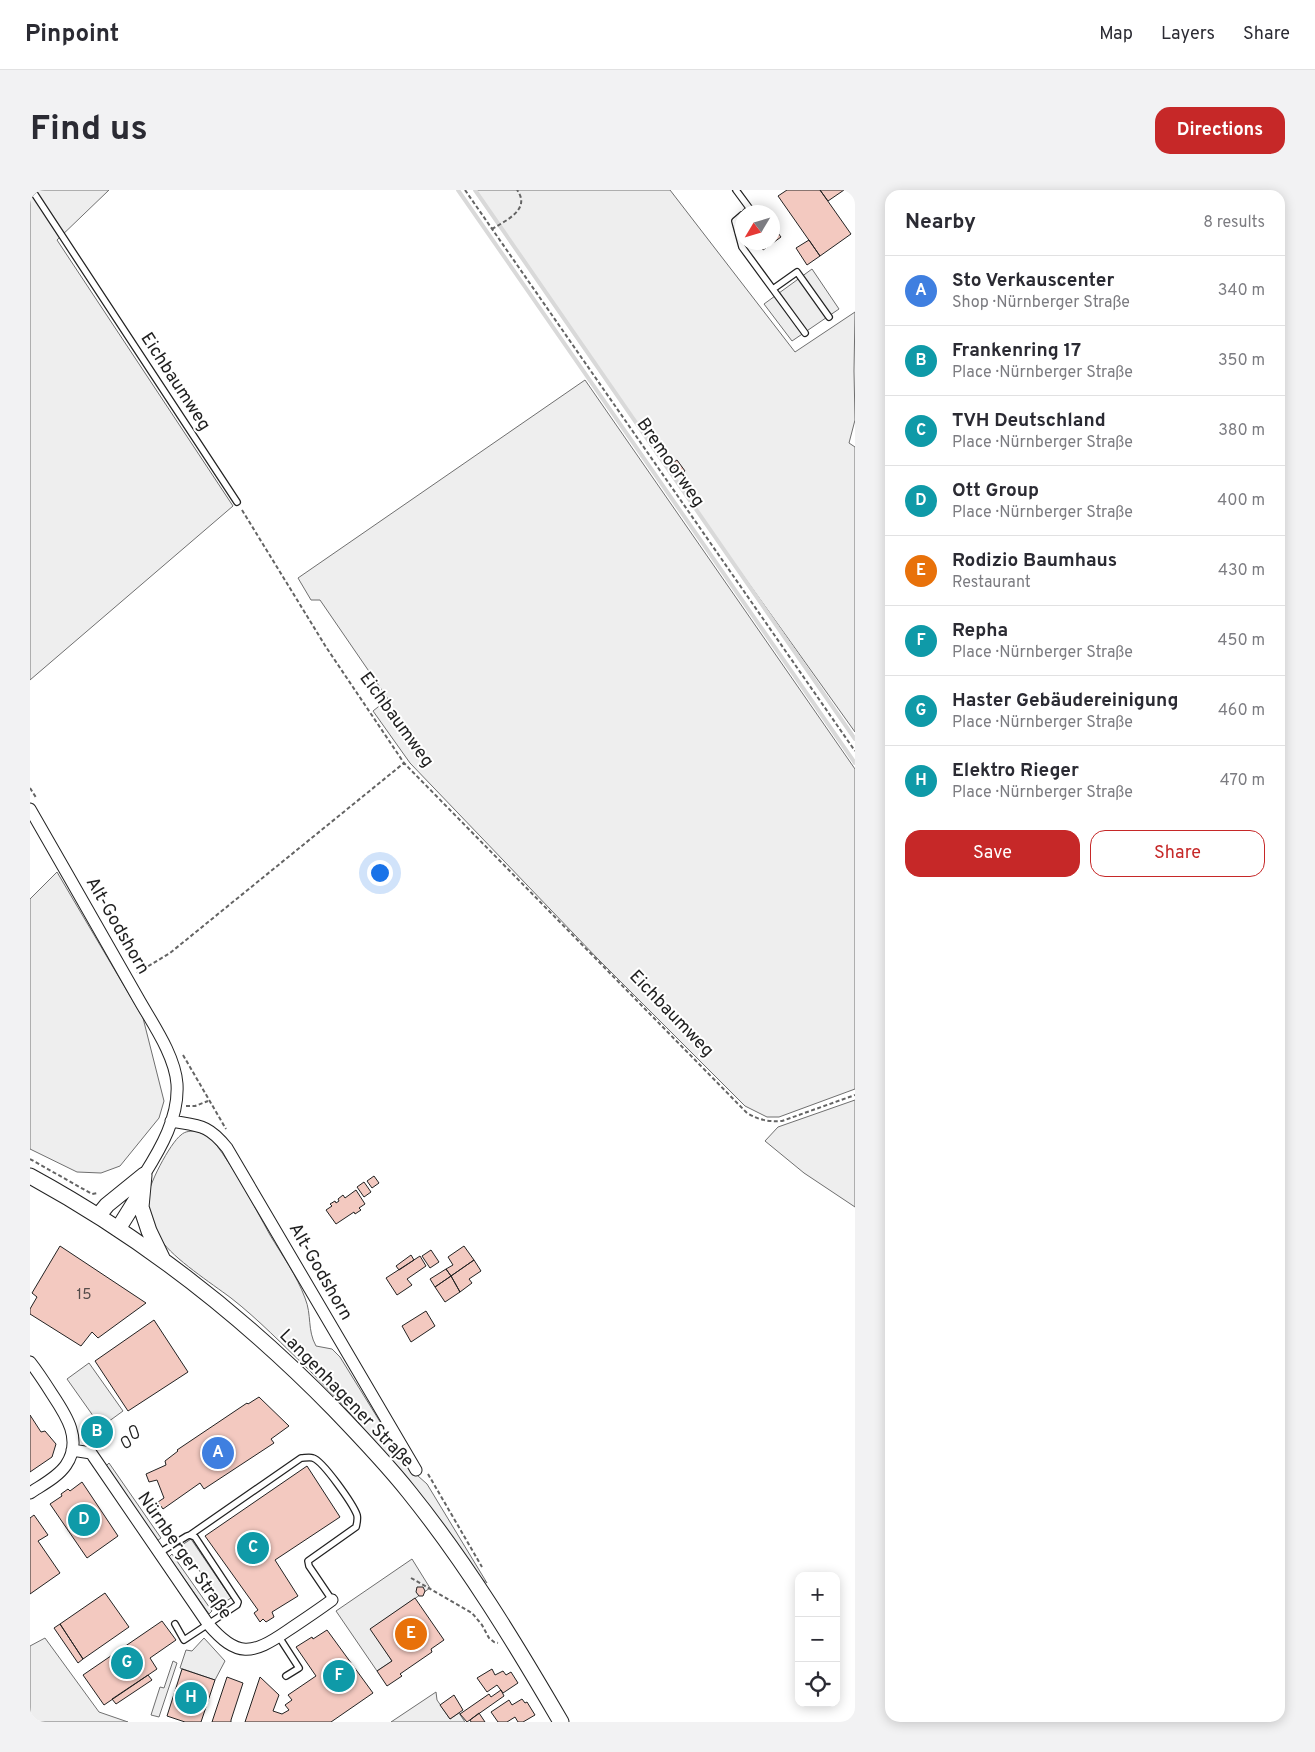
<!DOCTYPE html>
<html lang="en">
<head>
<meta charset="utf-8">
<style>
	body { margin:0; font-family:Overpass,sans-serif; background:#f2f2f3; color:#2b2b33 }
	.controls { position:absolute; right:15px; bottom:15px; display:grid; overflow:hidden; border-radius:10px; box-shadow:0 2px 12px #0003 }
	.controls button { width:45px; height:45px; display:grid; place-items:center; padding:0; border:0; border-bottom:1px solid #e1e1e2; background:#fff; color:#2b2b33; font:25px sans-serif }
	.compass { position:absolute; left:705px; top:15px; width:45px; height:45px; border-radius:50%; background:#fff; box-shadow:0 2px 12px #0003; rotate:232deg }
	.you { position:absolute; left:349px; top:682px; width:18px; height:18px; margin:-12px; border:4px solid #fff; border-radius:50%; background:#1a73e8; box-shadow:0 0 0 8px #1a73e833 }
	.badge { display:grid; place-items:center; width:32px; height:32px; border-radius:50%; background:#c62828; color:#fff; font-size:16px; font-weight:700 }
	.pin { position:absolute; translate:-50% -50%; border:2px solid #fff; box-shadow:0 1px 5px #0006 }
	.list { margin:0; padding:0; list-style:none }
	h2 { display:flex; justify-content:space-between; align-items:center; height:65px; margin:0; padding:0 20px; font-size:21px }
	h2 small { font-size:16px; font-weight:400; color:#7c7c81 }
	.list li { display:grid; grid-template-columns:32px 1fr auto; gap:15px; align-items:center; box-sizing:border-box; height:70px; padding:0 20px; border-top:1px solid #e1e1e2 }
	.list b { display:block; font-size:19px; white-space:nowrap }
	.list p { margin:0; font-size:16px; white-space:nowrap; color:#7c7c81 }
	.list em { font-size:16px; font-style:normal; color:#7c7c81 }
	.actions { display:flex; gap:10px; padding:15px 20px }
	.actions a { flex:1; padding:11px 0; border:1px solid #c62828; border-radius:15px; text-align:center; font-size:18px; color:#c62828 }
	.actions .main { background:#c62828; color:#fff }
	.icon { flex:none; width:28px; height:28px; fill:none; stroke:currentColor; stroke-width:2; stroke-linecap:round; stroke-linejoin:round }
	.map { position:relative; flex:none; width:825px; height:1532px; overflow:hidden; border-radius:15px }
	header { display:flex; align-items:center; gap:30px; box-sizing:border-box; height:70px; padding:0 25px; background:#fff; border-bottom:1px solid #e1e1e2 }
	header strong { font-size:24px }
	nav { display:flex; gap:28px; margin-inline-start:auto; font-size:18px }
	.intro { display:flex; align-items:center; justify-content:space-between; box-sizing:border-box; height:120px; padding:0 30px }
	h1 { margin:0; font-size:35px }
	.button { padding:12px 22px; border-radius:15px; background:#c62828; color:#fff; font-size:18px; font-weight:700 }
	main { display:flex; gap:30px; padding:0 30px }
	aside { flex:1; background:#fff; border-radius:15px; box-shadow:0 2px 12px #0003 }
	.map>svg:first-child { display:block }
	.green { fill:#eee; stroke:#6f6f6f }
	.parking { fill:#ededed; stroke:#6f6f6f }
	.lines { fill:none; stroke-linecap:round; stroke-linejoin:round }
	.stream { stroke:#d9d9d9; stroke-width:4 }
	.building { fill:#f3c9c0; stroke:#222 }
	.lane-casing { stroke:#222; stroke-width:8 }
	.street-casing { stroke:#222; stroke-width:13 }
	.secondary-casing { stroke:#222; stroke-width:17 }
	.path { stroke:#646464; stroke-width:2; stroke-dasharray:4 2.5; stroke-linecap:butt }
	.lane { stroke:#fff; stroke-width:5.5 }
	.street { stroke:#fff; stroke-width:11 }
	.secondary { stroke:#fff; stroke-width:15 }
	.labels { text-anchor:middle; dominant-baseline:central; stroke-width:4; stroke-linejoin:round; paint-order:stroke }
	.number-label { font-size:15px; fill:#564c4a }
	.street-label { font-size:18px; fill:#222; stroke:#fff }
</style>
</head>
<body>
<header>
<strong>Pinpoint</strong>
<nav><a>Map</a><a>Layers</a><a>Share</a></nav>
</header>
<div class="intro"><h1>Find us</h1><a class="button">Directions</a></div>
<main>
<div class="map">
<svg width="825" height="1532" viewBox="0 0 825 1532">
	<rect width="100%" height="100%" fill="#fff"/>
	<!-- green -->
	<path class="green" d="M 0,0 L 79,0 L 27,50 L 203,316 L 0,490 Z
		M 446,0 L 640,0 L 765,162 L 825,122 L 824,181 L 825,230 L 819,253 L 825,257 L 825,542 L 654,303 Z
		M 555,190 L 825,579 L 825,899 L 749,927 L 737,927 L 715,916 L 567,768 L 380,573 L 343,521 L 358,509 L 290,410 L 281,410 L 268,388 Z
		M 27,682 L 113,828 L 134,911 L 129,928 L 90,976 L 71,983 L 47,982 L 0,959 L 0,709 Z
		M 825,910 L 825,1017 L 774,983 L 735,951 L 748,937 Z
		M 166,941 C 173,944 180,946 185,953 C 206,981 223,1014 240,1045 C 252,1065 267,1086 275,1108 C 282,1125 277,1140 286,1156 L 302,1159 L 310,1167 L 378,1277 L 397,1294 L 457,1393 L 453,1390 C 398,1318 343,1243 279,1180 C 254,1156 228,1129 201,1108 C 181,1093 144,1069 131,1050 C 124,1040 116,1024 117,1011 C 117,997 140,953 151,945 C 155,941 161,941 166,941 Z
		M 15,1448 L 69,1522 L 98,1532 L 0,1532 L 0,1456 Z
		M 406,1502 L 407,1510 L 420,1529 L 429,1523 L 435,1532 L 361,1532 Z"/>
	<!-- parking -->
	<path class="parking" d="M 782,79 L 809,119 L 762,151 L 734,114 Z
		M 59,1173 L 93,1221 L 71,1237 L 37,1189 Z
		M 79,1273 L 131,1348 L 127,1351 L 76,1276 Z
		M 161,1349 L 201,1408 L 192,1414 L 152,1355 Z
		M 142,1364 L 182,1421 L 179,1424 L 139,1367 Z
		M 382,1369 L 400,1398 L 341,1439 L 362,1471 L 347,1481 L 306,1421 Z
		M 174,1448 L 195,1471 L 185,1490 L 150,1478 L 156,1460 L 162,1461 Z
		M 143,1471 L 147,1473 L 129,1527 L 121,1525 L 130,1497 L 134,1498 Z"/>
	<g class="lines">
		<!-- stream -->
		<path class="stream" d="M 428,0 L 825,573
			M 445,0 L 825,549"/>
	</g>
	<!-- building -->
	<path class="building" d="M 757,0 L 790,0 L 821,44 L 790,66 L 748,6 Z
		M 790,0 L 814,0 L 798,11 Z
		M 742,35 L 751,47 L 733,60 L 728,52 L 742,52 Z
		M 779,50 L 790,66 L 777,75 L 766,58 Z
		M 647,270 L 655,281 L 649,285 L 641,274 Z
		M 344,986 L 349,993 L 342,998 L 337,991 Z
		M 334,992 L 341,1002 L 334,1007 L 327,997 Z
		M 326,1000 L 335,1014 L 329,1018 L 331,1020 L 325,1024 L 324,1022 L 306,1034 L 296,1020 L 302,1016 L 300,1014 L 305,1011 L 306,1013 L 309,1011 L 308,1009 L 313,1005 L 315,1008 Z
		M 30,1056 L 116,1113 L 68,1148 L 62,1142 L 51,1156 L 0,1124 L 0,1119 L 7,1107 L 2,1103 Z
		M 434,1056 L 444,1070 L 421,1086 L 416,1079 L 423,1075 L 418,1067 Z
		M 401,1060 L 409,1072 L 400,1078 L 392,1066 Z
		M 381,1065 L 384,1070 L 369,1080 L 366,1076 Z
		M 390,1066 L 396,1076 L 377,1089 L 382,1095 L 367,1105 L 356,1088 Z
		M 444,1070 L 451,1081 L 439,1089 L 442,1093 L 430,1102 L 421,1086 Z
		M 416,1079 L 421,1086 L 405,1097 L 400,1089 Z
		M 421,1086 L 430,1102 L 415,1112 L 405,1097 Z
		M 396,1121 L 405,1136 L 381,1152 L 372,1136 Z
		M 124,1130 L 158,1182 L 98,1221 L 65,1171 Z
		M 229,1207 L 259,1236 L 241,1249 L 244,1253 L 174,1299 L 170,1293 L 133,1319 L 128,1312 L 134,1308 L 127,1290 L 119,1292 L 116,1284 L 136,1275 L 135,1271 L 148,1261 L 147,1260 L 217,1213 L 218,1214 Z
		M 0,1225 L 11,1242 L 15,1241 L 26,1254 L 22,1267 L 0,1282 Z
		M 277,1276 L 310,1327 L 245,1370 L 268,1406 L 242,1422 L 244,1427 L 236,1432 L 233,1429 L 230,1432 L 224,1423 L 228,1420 L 175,1346 Z
		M 52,1292 L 88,1346 L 57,1368 L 20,1314 L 32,1306 L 31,1304 L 38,1299 L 40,1301 Z
		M 4,1325 L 18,1345 L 8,1351 L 30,1383 L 0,1404 L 0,1328 Z
		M 387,1397 L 393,1397 L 395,1401 L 393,1406 L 389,1406 L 386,1402 Z
		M 75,1403 L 99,1437 L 53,1469 L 30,1434 Z
		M 385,1408 L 414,1450 L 401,1459 L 402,1462 L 370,1484 L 372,1486 L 357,1496 L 347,1481 L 362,1471 L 340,1439 Z
		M 132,1431 L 146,1450 L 120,1468 L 127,1479 L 74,1515 L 53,1485 Z
		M 30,1434 L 53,1469 L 48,1473 L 24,1438 Z
		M 297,1440 L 343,1503 L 301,1532 L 215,1532 L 230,1487 L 249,1505 L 243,1521 L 252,1524 L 259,1520 L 255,1515 L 262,1510 L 258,1505 L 286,1486 L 266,1457 L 282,1447 L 283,1449 Z
		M 152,1479 L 185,1490 L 171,1532 L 155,1532 L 137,1526 Z
		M 462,1479 L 465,1485 L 473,1481 L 476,1485 L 481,1482 L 488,1493 L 473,1503 L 467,1495 L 457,1502 L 447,1488 Z
		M 118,1485 L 122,1490 L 86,1514 L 82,1509 Z
		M 197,1487 L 213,1493 L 201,1530 L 201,1532 L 182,1532 Z
		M 471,1500 L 474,1506 L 437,1532 L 430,1524 L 459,1504 L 461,1507 Z
		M 424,1505 L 433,1520 L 420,1529 L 410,1515 Z
		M 492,1509 L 495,1513 L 497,1512 L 505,1525 L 493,1532 L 488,1532 L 485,1527 L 477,1532 L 468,1532 L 461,1522 L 479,1510 L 482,1515 Z
		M 449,1523 L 455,1532 L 441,1532 L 440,1530 Z"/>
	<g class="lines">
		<!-- lane casing -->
		<g class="lane-casing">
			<path id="lane" d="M 2,0 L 207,312
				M 706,0 L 720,19 L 716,22
				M 712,25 L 705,31 L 712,57 L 775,143
				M 743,99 L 767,82 L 799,127
				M 103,1239 L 105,1245
				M 95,1250 L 97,1254
				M 160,1345 L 271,1268 C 274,1268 280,1267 283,1268 C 293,1271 323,1314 327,1325 C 328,1329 327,1333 326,1337 L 278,1371 L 279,1376 L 302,1410
				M 129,1363 L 157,1346 L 160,1345 L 165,1347 L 208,1412 L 207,1415 L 154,1450 L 145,1434
				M 249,1447 L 269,1478 L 256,1486"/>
		</g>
		<!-- street casing -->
		<g class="street-casing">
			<path id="street" d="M 0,619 C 36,682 72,744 108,808 C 122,833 145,865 147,894 C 149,927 131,958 114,985
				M 141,931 C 169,936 178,934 197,958 L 386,1280
				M 0,1172 C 8,1182 15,1193 22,1204 C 36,1225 53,1250 36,1275 C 28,1287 12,1295 0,1303
				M 42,1260 L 61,1263 L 178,1434 C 207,1468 222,1465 257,1441 C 272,1431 287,1421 302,1410"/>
		</g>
		<!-- secondary casing -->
		<g class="secondary-casing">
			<path id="secondary" d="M 114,985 L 111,1017 L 119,1041 L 132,1068
				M 0,986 C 114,1048 213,1126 304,1219 C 330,1246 356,1273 379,1302 C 437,1374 485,1453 531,1532
				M 68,1026 L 77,1015 L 114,985
				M 88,1039 L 111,1002"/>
		</g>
		<!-- path -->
		<path class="path" d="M 435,0 L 825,561
			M 462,39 C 477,30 501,19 487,0
			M 212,320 L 296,457 L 374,573 L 717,923 C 729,930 738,932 752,931 L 825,905
			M 0,598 L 7,609
			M 107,783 L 140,763 L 374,573
			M 153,865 L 196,939
			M 156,916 L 165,916 L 178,911
			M 0,969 L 62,1004 L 68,1003
			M 398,1284 L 452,1377
			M 381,1388 L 442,1423 L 452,1435 L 459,1448 L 464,1452 L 468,1453"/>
		<!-- lane -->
		<use href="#lane" class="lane"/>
		<!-- street -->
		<use href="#street" class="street"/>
		<!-- secondary -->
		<use href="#secondary" class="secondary"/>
	</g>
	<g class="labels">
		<!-- number labels -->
		<g class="number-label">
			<text x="54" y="1105">15</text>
		</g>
		<!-- street labels -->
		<g class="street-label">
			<text transform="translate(145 192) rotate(57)">Eichbaumweg</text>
			<text transform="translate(640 273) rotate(55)">Bremoorweg</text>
			<text transform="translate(366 530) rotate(54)">Eichbaumweg</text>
			<text transform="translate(87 736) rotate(60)">Alt-Godshorn</text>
			<text transform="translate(641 824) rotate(46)">Eichbaumweg</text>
			<text transform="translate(290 1082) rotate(60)">Alt-Godshorn</text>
			<text transform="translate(316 1209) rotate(46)">Langenhagener Straße</text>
			<text transform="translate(154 1366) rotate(55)">Nürnberger Straße</text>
		</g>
	</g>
</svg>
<div class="controls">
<button>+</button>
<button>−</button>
<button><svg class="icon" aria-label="locate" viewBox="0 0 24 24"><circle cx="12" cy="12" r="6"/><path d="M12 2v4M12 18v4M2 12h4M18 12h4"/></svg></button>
</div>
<svg class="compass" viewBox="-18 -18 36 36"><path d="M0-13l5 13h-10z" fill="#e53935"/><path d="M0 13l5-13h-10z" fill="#7c7c81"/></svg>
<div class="you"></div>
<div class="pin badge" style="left:188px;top:1263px;background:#3f7fe0">A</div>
<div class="pin badge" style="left:67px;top:1242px;background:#0f9aa8">B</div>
<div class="pin badge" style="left:223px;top:1358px;background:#0f9aa8">C</div>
<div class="pin badge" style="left:54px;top:1330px;background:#0f9aa8">D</div>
<div class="pin badge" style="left:381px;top:1444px;background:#e8710a">E</div>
<div class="pin badge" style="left:309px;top:1486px;background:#0f9aa8">F</div>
<div class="pin badge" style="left:97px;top:1473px;background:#0f9aa8">G</div>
<div class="pin badge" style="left:161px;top:1508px;background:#0f9aa8">H</div>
</div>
<aside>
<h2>Nearby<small>8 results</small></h2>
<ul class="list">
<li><span class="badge" style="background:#3f7fe0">A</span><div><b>Sto Verkauscenter</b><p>Shop · Nürnberger Straße</p></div><em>340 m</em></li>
<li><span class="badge" style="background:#0f9aa8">B</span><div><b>Frankenring 17</b><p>Place · Nürnberger Straße</p></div><em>350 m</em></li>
<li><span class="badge" style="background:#0f9aa8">C</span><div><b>TVH Deutschland</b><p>Place · Nürnberger Straße</p></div><em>380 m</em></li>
<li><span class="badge" style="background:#0f9aa8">D</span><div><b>Ott Group</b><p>Place · Nürnberger Straße</p></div><em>400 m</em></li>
<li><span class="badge" style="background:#e8710a">E</span><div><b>Rodizio Baumhaus</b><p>Restaurant</p></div><em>430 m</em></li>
<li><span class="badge" style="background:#0f9aa8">F</span><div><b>Repha</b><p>Place · Nürnberger Straße</p></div><em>450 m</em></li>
<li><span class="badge" style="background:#0f9aa8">G</span><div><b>Haster Gebäudereinigung</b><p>Place · Nürnberger Straße</p></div><em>460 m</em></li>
<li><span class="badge" style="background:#0f9aa8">H</span><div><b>Elektro Rieger</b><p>Place · Nürnberger Straße</p></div><em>470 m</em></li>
</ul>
<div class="actions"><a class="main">Save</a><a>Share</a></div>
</aside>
</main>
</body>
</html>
